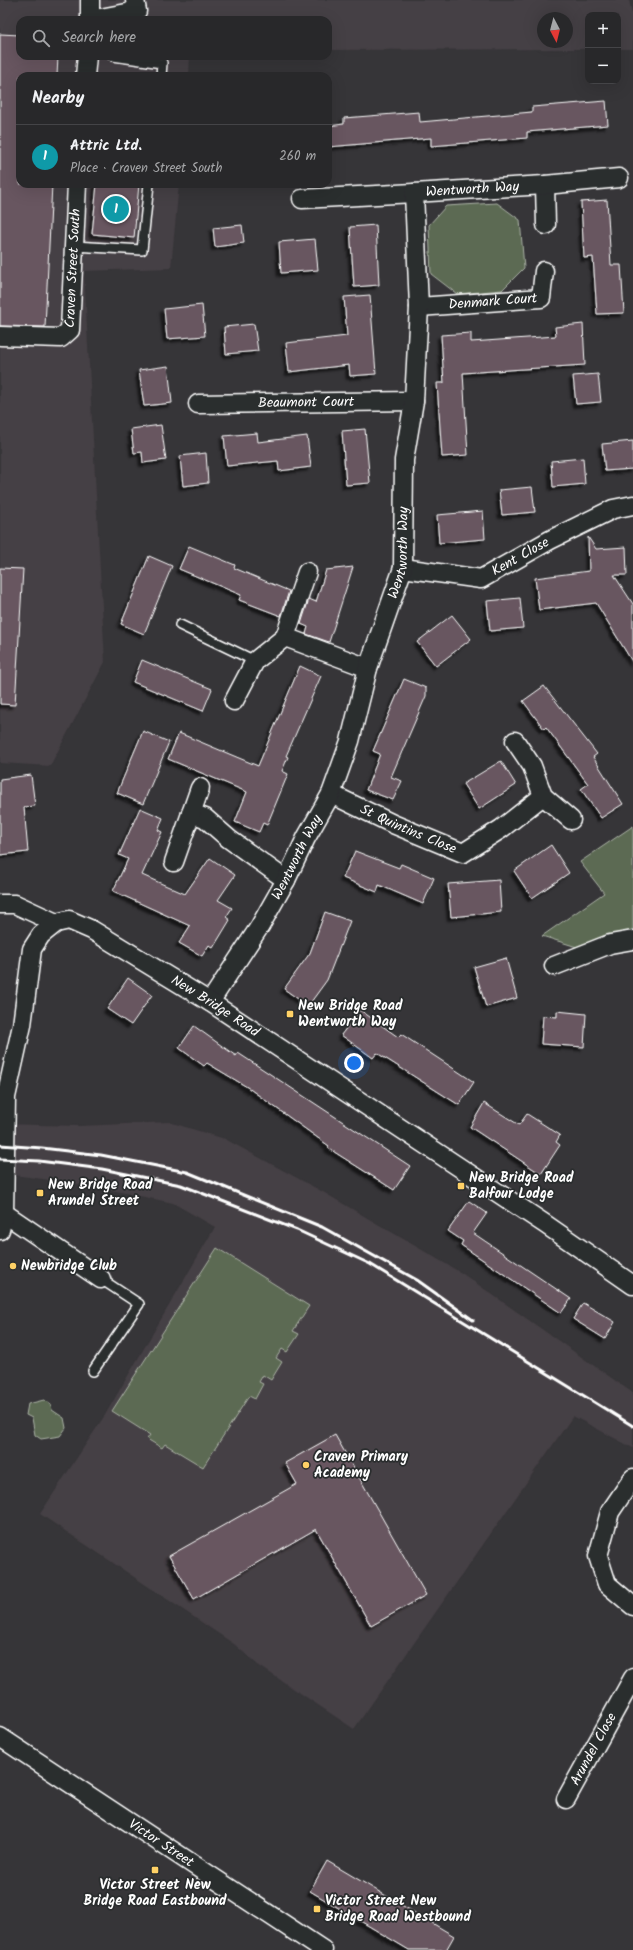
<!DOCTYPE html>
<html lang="en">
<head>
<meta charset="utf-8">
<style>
	body { margin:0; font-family:Kalam,sans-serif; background:#343436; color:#f1f3f6 }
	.controls { position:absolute; right:12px; top:12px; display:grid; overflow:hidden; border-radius:8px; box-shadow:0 4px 16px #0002 }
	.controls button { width:36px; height:36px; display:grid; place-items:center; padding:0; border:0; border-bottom:1px solid #444447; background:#28282a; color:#f1f3f6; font:20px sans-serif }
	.compass { position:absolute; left:537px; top:12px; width:36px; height:36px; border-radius:50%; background:#28282a; box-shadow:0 4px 16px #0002; rotate:173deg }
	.you { position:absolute; left:354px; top:1063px; width:14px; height:14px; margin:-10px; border:3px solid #fff; border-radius:50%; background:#1a73e8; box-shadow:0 0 0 6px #1a73e833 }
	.badge { display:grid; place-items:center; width:26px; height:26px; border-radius:50%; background:#8abfa5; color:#fff; font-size:13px; font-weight:700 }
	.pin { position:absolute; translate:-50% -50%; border:2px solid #fff; box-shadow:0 1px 4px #0006 }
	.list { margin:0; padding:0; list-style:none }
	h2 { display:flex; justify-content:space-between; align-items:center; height:52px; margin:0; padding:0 16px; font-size:17px }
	h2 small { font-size:13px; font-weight:400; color:#a5a6a8 }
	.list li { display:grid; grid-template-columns:26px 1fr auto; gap:12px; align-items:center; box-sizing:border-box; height:64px; padding:0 16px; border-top:1px solid #444447 }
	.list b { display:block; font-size:15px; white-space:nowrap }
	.list p { margin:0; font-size:13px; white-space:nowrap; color:#a5a6a8 }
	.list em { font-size:13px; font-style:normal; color:#a5a6a8 }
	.icon { flex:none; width:22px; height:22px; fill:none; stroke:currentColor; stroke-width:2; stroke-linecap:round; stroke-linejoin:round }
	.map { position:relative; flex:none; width:633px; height:1950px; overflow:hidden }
	.search { position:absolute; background:#28282a; box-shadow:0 4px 16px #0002; left:16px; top:16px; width:316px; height:44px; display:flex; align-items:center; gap:10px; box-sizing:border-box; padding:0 14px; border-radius:12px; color:#a5a6a8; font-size:15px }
	.panel { position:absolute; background:#28282a; box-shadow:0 4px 16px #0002; left:16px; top:72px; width:316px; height:116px; border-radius:12px }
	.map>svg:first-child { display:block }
	.built { fill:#453f44; fill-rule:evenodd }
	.green { fill:#5b6a52; stroke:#adb4a8 }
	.building { fill:#675660; stroke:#fff; filter:url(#shadow) }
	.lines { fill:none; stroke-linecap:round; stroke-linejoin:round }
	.lane-casing { stroke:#fff; stroke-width:12 }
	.street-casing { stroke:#fff; stroke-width:21 }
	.lane { stroke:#2a2d2e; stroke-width:9 }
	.street { stroke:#2a2d2e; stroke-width:18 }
	.rail { stroke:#fff; stroke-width:3 }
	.poi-dot { fill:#ffd166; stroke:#2a2d2e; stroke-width:1.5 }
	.labels { text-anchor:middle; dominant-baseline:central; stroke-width:3.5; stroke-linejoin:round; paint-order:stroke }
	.street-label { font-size:14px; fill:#fff; stroke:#2a2d2e }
	.poi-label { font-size:14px; font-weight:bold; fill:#fff; stroke:#2a2d2e; text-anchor:start }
</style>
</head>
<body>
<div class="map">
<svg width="633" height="1950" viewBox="0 0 633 1950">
	<defs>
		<filter id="shadow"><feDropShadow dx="-3.5" dy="3.5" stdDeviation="1" flood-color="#0009"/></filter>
	</defs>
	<rect width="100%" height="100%" fill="#363538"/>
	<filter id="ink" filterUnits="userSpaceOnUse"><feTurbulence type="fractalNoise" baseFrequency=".025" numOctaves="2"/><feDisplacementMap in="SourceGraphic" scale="8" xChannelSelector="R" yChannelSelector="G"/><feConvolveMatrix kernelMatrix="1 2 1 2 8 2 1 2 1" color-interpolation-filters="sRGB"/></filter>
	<g filter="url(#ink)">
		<!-- built -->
		<path class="built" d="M 0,0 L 629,0 L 633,18 L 633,49 L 618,49 L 618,15 L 588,15 L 588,49 L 328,50 L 328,20 L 20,20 L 20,56 L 190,56 L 189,76 L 20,76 L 20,184 L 179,184 L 171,268 L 84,271 L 105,662 L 50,766 L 0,763 ZM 543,18 L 567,18 L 567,42 L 543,42 Z
			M 169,1122 L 225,1139 L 323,1192 L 463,1274 L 633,1393 L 633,1448 L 573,1416 L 354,1729 L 258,1665 L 234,1644 L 40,1514 L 105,1415 L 215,1227 L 173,1203 L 92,1186 L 0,1173 L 0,1124 L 80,1126 Z"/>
		<!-- green -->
		<path class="green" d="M 497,203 L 520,220 L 524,268 L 502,290 L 457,294 L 431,274 L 429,225 L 446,206 Z
			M 633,826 L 633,930 L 580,948 L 542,936 L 604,893 L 580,862 Z
			M 217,1248 L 309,1306 L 293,1331 L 299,1334 L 287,1352 L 282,1349 L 276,1358 L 282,1362 L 271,1380 L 263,1375 L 259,1382 L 263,1384 L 255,1399 L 249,1396 L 203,1467 L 165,1444 L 162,1448 L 147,1439 L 150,1435 L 112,1411 Z
			M 44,1400 L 51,1405 L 52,1410 L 64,1418 L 66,1428 L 60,1436 L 41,1439 L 35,1435 L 32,1418 L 26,1415 L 28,1404 Z"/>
		<!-- building -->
		<path class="building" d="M 0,34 L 20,35 L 20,56 L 58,56 L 57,76 L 20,76 L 20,184 L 52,184 L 45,327 L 0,326 Z
			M 606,101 L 608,125 L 527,132 L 527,138 L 431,146 L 431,138 L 328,147 L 328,126 L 344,124 L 344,118 L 419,112 L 420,122 L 532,112 L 532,107 Z
			M 97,184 L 139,184 L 134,238 L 92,234 Z
			M 607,200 L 611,265 L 621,265 L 624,313 L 597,314 L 593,257 L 584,258 L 581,202 Z
			M 242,225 L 244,243 L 215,247 L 213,228 Z
			M 376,225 L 379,285 L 354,287 L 350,227 Z
			M 315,239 L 318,270 L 281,273 L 279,242 Z
			M 370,295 L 376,374 L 350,376 L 349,365 L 289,372 L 286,343 L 347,336 L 344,297 Z
			M 202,305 L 205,336 L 167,339 L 164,309 Z
			M 254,324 L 258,351 L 226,354 L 224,327 Z
			M 583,324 L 585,365 L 463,373 L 468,455 L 442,457 L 437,383 L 444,383 L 441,335 L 471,333 L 471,342 L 556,336 L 555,327 Z
			M 168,366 L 172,403 L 144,406 L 139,370 Z
			M 598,374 L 601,402 L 576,404 L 573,376 Z
			M 161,425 L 166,460 L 143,463 L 142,452 L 134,453 L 131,429 Z
			M 365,429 L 370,483 L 346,485 L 342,431 Z
			M 257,433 L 258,442 L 307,436 L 311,467 L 279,471 L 278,461 L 227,466 L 224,436 Z
			M 633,441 L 633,469 L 605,471 L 602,444 Z
			M 206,453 L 208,483 L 183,486 L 180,456 Z
			M 583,458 L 585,484 L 553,487 L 551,461 Z
			M 532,487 L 535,512 L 502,515 L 499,490 Z
			M 483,511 L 485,539 L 439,543 L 437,515 Z
			M 588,537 L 596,549 L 626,547 L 627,575 L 614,575 L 633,604 L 633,663 L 596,603 L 539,610 L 535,578 L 589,571 Z
			M 189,546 L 235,565 L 234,568 L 289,591 L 281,616 L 239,600 L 241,595 L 179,569 Z
			M 149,556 L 172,566 L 144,634 L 121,624 Z
			M 353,567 L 329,642 L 306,634 L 308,627 L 301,624 L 309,599 L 316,602 L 326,570 Z
			M 0,568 L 23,569 L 15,705 L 0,704 Z
			M 520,598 L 523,628 L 490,631 L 487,601 Z
			M 452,615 L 471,639 L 436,666 L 417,642 Z
			M 142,660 L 212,689 L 203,711 L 133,682 Z
			M 300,666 L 321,676 L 286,756 L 288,757 L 282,771 L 288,774 L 267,825 L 263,823 L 259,832 L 235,822 L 247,792 L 168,759 L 179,733 L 258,766 Z
			M 404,679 L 426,688 L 426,696 L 391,777 L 402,781 L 393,800 L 366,790 L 380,754 L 373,751 Z
			M 544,686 L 597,754 L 593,757 L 623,804 L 601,818 L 581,789 L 588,784 L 546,727 L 544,729 L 523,701 Z
			M 143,731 L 169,742 L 143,804 L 117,793 Z
			M 501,761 L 516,785 L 479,809 L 463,784 Z
			M 31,775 L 35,806 L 24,807 L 28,852 L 0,855 L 0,779 Z
			M 140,808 L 163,818 L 158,830 L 162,832 L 142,875 L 185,894 L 210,858 L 235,875 L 218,900 L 232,908 L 226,917 L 230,920 L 213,948 L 209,945 L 202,956 L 179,943 L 190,926 L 113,891 L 128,859 L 119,855 Z
			M 551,845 L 569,873 L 532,898 L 514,871 Z
			M 355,851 L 399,868 L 401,864 L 434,878 L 423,904 L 379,885 L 377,892 L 343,878 Z
			M 499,880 L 501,912 L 451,917 L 448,884 Z
			M 325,912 L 350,921 L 327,980 L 308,1006 L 284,989 L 310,953 Z
			M 506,958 L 517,998 L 486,1007 L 474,967 Z
			M 128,978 L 152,995 L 131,1025 L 107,1009 Z
			M 360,1010 L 398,1037 L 401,1034 L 474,1082 L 459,1105 L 377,1053 L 373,1058 L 341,1035 Z
			M 557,1011 L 586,1014 L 584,1047 L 541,1044 L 543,1016 L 557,1017 Z
			M 194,1026 L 236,1056 L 238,1053 L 410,1166 L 394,1190 L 328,1148 L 329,1146 L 247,1087 L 207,1063 L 204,1066 L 179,1048 Z
			M 484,1103 L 519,1125 L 527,1114 L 560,1135 L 556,1142 L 560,1145 L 541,1174 L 470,1127 Z
			M 469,1201 L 487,1213 L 473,1233 L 571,1299 L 561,1313 L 461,1245 L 463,1241 L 448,1231 Z
			M 583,1303 L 615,1322 L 605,1339 L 573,1319 Z
			M 335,1435 L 426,1595 L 371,1626 L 316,1529 L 194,1599 L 169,1556 L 297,1484 L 285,1463 Z
			M 327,1861 L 454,1936 L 446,1950 L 409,1950 L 310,1891 Z"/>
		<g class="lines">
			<!-- lane casing -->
			<g class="lane-casing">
				<path id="lane" d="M 113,56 L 162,63 L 161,76
					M 74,246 L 142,250 L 149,184
					M 180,625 L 255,661
					M 93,1371 L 139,1304 L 101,1279"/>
			</g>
			<!-- street casing -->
			<g class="street-casing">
				<g id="street">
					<path d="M 90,20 L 137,11 L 135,0"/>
					<path d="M 90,20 L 90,0"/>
					<path d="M 85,76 L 87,56"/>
					<path d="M 545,185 L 546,225"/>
					<path d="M 302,199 L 414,193"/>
					<path id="s1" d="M 419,307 L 541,298 L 544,271"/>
					<path id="s2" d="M 0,336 L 61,338 L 70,330 L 77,184"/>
					<path id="s3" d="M 198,404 L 414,401"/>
					<path id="s4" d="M 403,568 L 481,579 L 550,540 L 613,509 L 633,505"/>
					<path d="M 307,572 L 285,637 L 368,668"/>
					<path d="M 234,701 L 255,661 L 285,637"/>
					<path d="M 515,741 L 532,766 L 543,796 L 571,820"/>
					<path id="s5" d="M 331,794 L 393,824 L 463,853 L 501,829 L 543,796"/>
					<path d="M 191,813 L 205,818 L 229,839 L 286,880"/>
					<path d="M 174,862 L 200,788"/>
					<path d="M 0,904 L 15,904 L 56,923"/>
					<path d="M 554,966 L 610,944 L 633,940"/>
					<path id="s6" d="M 210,1002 L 260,926 L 286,880 L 306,838 L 331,794 L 350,741 L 368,668 L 403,568 L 404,460 L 414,401 L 419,307 L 414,193 L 545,185 L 619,178"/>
					<path d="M 4,1213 L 101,1279"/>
					<path id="s7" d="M 0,1230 L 4,1213 L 6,1097 L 22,1025 L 32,949 L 41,935 L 56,923 L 69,920 L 92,930 L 210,1002 L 545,1224 L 633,1285"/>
					<path d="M 633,1478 L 610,1512 L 598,1556 L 607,1584 L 633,1606"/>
					<path id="s8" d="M 0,1737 L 323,1950"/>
					<path id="s9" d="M 566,1799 L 633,1678"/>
				</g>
			</g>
			<!-- lane -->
			<use href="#lane" class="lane"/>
			<!-- street -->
			<use href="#street" class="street"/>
			<!-- rail -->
			<path class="rail" d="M 0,1145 L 42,1148 L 101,1155 L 187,1172 L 322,1227 L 417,1280 L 473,1320
				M 0,1159 L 39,1161 L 102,1169 L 181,1185 L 297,1230 L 370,1264 L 633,1426"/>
		</g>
	</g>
	<!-- markers -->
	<g class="poi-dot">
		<rect x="286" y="1010" width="8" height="8" rx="2"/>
		<rect x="457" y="1182" width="8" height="8" rx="2"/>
		<rect x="36" y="1189" width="8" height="8" rx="2"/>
		<circle cx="13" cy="1266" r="4"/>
		<circle cx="306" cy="1465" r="4"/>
		<rect x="151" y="1866" width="8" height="8" rx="2"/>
		<rect x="313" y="1905" width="8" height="8" rx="2"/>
	</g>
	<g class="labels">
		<!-- street labels -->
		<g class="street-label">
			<text stroke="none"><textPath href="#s6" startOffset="913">Wentworth Way</textPath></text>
			<text stroke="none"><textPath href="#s2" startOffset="135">Craven Street South</textPath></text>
			<text stroke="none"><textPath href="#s1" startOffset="74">Denmark Court</textPath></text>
			<text stroke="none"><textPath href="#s3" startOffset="108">Beaumont Court</textPath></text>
			<text stroke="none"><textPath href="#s6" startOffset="493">Wentworth Way</textPath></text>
			<text stroke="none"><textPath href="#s4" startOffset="124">Kent Close</textPath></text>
			<text stroke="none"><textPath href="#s5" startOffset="85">St Quintins Close</textPath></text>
			<text stroke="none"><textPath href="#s6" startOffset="169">Wentworth Way</textPath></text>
			<text stroke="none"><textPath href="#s7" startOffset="503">New Bridge Road</textPath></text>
			<text stroke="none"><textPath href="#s9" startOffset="57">Arundel Close</textPath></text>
			<text stroke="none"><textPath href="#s8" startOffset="193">Victor Street</textPath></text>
		</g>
		<!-- poi labels -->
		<g class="poi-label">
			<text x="298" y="1006">New Bridge Road<tspan x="298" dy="16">Wentworth Way</tspan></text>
			<text x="469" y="1178">New Bridge Road<tspan x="469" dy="16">Balfour Lodge</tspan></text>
			<text x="48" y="1185">New Bridge Road<tspan x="48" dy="16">Arundel Street</tspan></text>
			<text x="21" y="1266">Newbridge Club</text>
			<text x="314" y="1457">Craven Primary<tspan x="314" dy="16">Academy</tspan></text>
			<text x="155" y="1885" text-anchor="middle">Victor Street New<tspan x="155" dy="16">Bridge Road Eastbound</tspan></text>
			<text x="325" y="1901">Victor Street New<tspan x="325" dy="16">Bridge Road Westbound</tspan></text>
		</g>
	</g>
</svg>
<div class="controls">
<button>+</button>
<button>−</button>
</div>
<svg class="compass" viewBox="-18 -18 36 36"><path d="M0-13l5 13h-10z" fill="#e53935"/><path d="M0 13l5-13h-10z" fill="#a5a6a8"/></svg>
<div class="you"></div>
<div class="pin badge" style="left:116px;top:209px;background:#0f9aa8">1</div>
<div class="search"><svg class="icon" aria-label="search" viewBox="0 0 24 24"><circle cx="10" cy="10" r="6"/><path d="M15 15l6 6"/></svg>Search here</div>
<section class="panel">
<h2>Nearby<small></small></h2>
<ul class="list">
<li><span class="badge" style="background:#0f9aa8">1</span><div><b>Attric Ltd.</b><p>Place · Craven Street South</p></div><em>260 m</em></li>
</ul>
</section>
</div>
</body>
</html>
